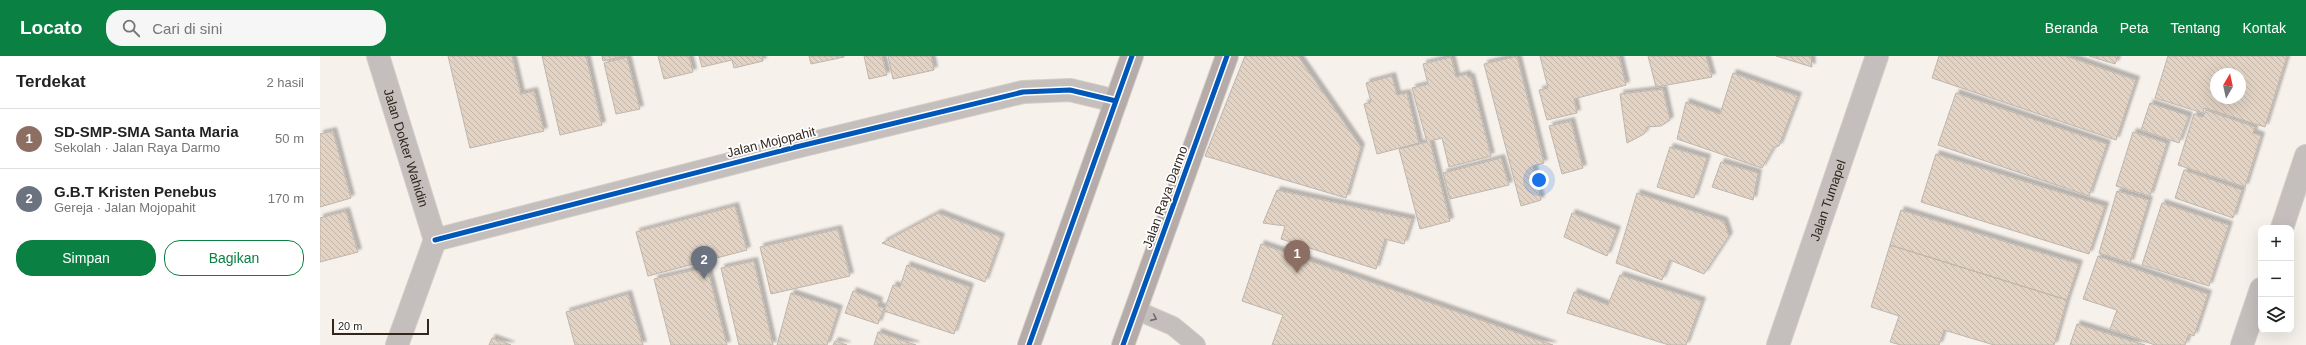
<!DOCTYPE html>
<html lang="id">
<head>
<meta charset="utf-8">
<style>
	body { margin:0; font-family:Helvetica,sans-serif; background:#f6f6f6; color:#222 }
	.controls { position:absolute; right:12px; bottom:12px; display:grid; overflow:hidden; border-radius:8px; box-shadow:0 4px 16px #0002 }
	.controls button { width:36px; height:36px; display:grid; place-items:center; padding:0; border:0; border-bottom:1px solid #e0e0e0; background:#fff; color:#222; font:20px sans-serif }
	.compass { position:absolute; left:1890px; top:12px; width:36px; height:36px; border-radius:50%; background:#fff; box-shadow:0 4px 16px #0002; rotate:9deg }
	.scale { position:absolute; left:12px; bottom:10px; width:97px; box-sizing:border-box; padding-left:4px; border:2px solid #32271d; border-top:0; font-size:11px; line-height:14px; white-space:nowrap; color:#32271d; -webkit-text-stroke:3px #fff; paint-order:stroke }
	.you { position:absolute; left:1219px; top:124px; width:14px; height:14px; margin:-10px; border:3px solid #fff; border-radius:50%; background:#1a73e8; box-shadow:0 0 0 6px #1a73e833 }
	.badge { display:grid; place-items:center; width:26px; height:26px; border-radius:50%; background:#0b8043; color:#fff; font-size:13px; font-weight:700 }
	.pin { position:absolute; translate:-50% -33px; filter:drop-shadow(0 1px 2px #0008) }
	.pin::after { content:''; position:absolute; top:21px; width:14px; height:12px; background:inherit; clip-path:polygon(0 0,100% 0,50% 100%) }
	.list { margin:0; padding:0; list-style:none }
	h2 { display:flex; justify-content:space-between; align-items:center; height:52px; margin:0; padding:0 16px; font-size:17px }
	h2 small { font-size:13px; font-weight:400; color:#767676 }
	.list li { display:grid; grid-template-columns:26px 1fr auto; gap:12px; align-items:center; box-sizing:border-box; height:60px; padding:0 16px; border-top:1px solid #e0e0e0 }
	.list b { display:block; font-size:15px; white-space:nowrap }
	.list p { margin:0; font-size:13px; white-space:nowrap; color:#767676 }
	.list em { font-size:13px; font-style:normal; color:#767676 }
	.actions { display:flex; gap:8px; padding:12px 16px }
	.actions a { flex:1; padding:9px 0; border:1px solid #0b8043; border-radius:16px; text-align:center; font-size:14px; color:#0b8043 }
	.actions .main { background:#0b8043; color:#fff }
	.icon { flex:none; width:22px; height:22px; fill:none; stroke:currentColor; stroke-width:2; stroke-linecap:round; stroke-linejoin:round }
	.map { position:relative; flex:none; width:1986px; height:289px; overflow:hidden }
	header { display:flex; align-items:center; gap:24px; box-sizing:border-box; height:56px; padding:0 20px; background:#0b8043; color:#fff }
	header strong { font-size:19px }
	nav { display:flex; gap:22px; margin-inline-start:auto; font-size:14px }
	.search { width:280px; height:36px; background:#f6f6f6; display:flex; align-items:center; gap:10px; box-sizing:border-box; padding:0 14px; border-radius:16px; color:#767676; font-size:15px }
	main { display:flex }
	aside { flex:1; background:#fff }
	.map>svg:first-child { display:block }
	.building { fill:url(#building-back-hatch); stroke:#bdb6ae; fill-rule:evenodd; filter:url(#shadow) }
	.lines { fill:none; stroke-linecap:round; stroke-linejoin:round }
	.service-casing { stroke:#d3cdc7; stroke-width:20 }
	.minor-casing { stroke:#d3cdc7; stroke-width:24 }
	.primary-casing { stroke:#d3cdc7; stroke-width:24 }
	.service { stroke:#c4bebc; stroke-width:18 }
	.minor { stroke:#c4bebc; stroke-width:22 }
	.primary { stroke:#b5acaa; stroke-width:22 }
	.cycleway-casing { stroke:#fff; stroke-width:8 }
	.cycleway { stroke:#0057b8; stroke-width:5 }
	.oneway { stroke:#746b65 }
	.labels { text-anchor:middle; dominant-baseline:central; stroke-width:3.5; stroke-linejoin:round; paint-order:stroke }
	.street-label { font-size:13px; fill:#32271d; stroke:#fff }
</style>
</head>
<body>
<header>
<strong>Locato</strong>
<div class="search"><svg class="icon" aria-label="search" viewBox="0 0 24 24"><circle cx="10" cy="10" r="6"/><path d="M15 15l6 6"/></svg>Cari di sini</div>
<nav><a>Beranda</a><a>Peta</a><a>Tentang</a><a>Kontak</a></nav>
</header>
<main>
<aside>
<h2>Terdekat<small>2 hasil</small></h2>
<ul class="list">
<li><span class="badge" style="background:#8d6e63">1</span><div><b>SD-SMP-SMA Santa Maria</b><p>Sekolah · Jalan Raya Darmo</p></div><em>50 m</em></li>
<li><span class="badge" style="background:#6b7280">2</span><div><b>G.B.T Kristen Penebus</b><p>Gereja · Jalan Mojopahit</p></div><em>170 m</em></li>
</ul>
<div class="actions"><a class="main">Simpan</a><a>Bagikan</a></div>
</aside>
<div class="map">
<svg width="1986" height="289" viewBox="0 0 1986 289">
	<defs>
		<pattern id="building-back-hatch" width="6" height="6" patternUnits="userSpaceOnUse"><rect width="6" height="6" fill="#e2d3c4"/><path d="M-1 5l2 2M0 0l6 6M5-1l2 2" fill="none" stroke="#c2b5a8"/></pattern>
		<filter id="shadow"><feDropShadow dx="3.5" dy="-3.5" stdDeviation="1" flood-color="#0004"/></filter>
	</defs>
	<rect width="100%" height="100%" fill="#f7f1eb"/>
	<!-- building -->
	<path class="building" d="M 128,0 L 192,0 L 201,38 L 214,35 L 224,75 L 150,92 Z
		M 222,0 L 266,0 L 282,69 L 240,79 Z
		M 282,0 L 304,0 L 283,5 Z
		M 338,0 L 369,0 L 373,16 L 344,23 Z
		M 379,0 L 442,0 L 443,5 L 414,12 L 412,4 L 382,11 Z
		M 489,0 L 524,0 L 524,1 L 491,8 Z
		M 544,0 L 562,0 L 567,19 L 549,23 Z
		M 568,0 L 611,0 L 614,14 L 573,23 Z
		M 925,0 L 978,0 L 1041,91 L 1026,142 L 885,100 Z
		M 1197,0 L 1224,107 L 1213,110 L 1221,144 L 1201,150 L 1164,8 Z
		M 1220,0 L 1299,0 L 1306,29 L 1254,43 L 1257,57 L 1227,64 L 1219,34 L 1228,32 Z
		M 1328,0 L 1386,0 L 1392,21 L 1336,31 Z
		M 1456,0 L 1491,0 L 1492,11 Z
		M 1619,0 L 1746,0 L 1816,24 L 1796,84 L 1612,22 Z
		M 1769,0 L 1798,0 L 1795,8 Z
		M 1848,0 L 1967,0 L 1945,71 L 1884,52 L 1883,57 L 1835,42 ZM 1896,18 L 1920,18 L 1920,42 L 1896,42 Z
		M 307,1 L 320,53 L 296,58 L 284,7 Z
		M 1131,1 L 1136,21 L 1147,18 L 1148,21 L 1151,21 L 1171,100 L 1129,111 L 1122,82 L 1110,85 L 1130,165 L 1100,173 L 1079,93 L 1107,86 L 1092,32 L 1108,28 L 1103,8 Z
		M 1413,17 L 1478,40 L 1459,90 L 1454,91 L 1442,112 L 1357,83 L 1366,46 L 1400,58 Z
		M 1072,20 L 1077,39 L 1087,37 L 1099,87 L 1057,98 L 1044,48 L 1051,46 L 1046,27 Z
		M 1343,33 L 1350,64 L 1341,70 L 1327,71 L 1324,78 L 1307,87 L 1300,38 Z
		M 1636,37 L 1787,88 L 1769,140 L 1618,89 Z
		M 1830,47 L 1869,60 L 1859,87 L 1821,74 Z
		M 1886,54 L 1935,71 L 1933,77 L 1941,80 L 1925,131 L 1858,109 L 1874,58 L 1883,61 Z
		M 1251,65 L 1263,112 L 1242,118 L 1229,70 Z
		M 13,75 L 31,142 L 0,151 L 0,78 Z
		M 1813,76 L 1847,87 L 1830,140 L 1796,130 Z
		M 1350,91 L 1387,102 L 1374,142 L 1337,131 Z
		M 1616,98 L 1785,150 L 1769,198 L 1601,146 Z
		M 1181,102 L 1189,129 L 1130,143 L 1123,117 Z
		M 1401,106 L 1438,117 L 1433,144 L 1392,131 Z
		M 1864,114 L 1922,134 L 1913,162 L 1855,142 Z
		M 957,134 L 1092,163 L 1084,188 L 1065,183 L 1056,213 L 961,183 L 965,170 L 943,167 Z
		M 1797,135 L 1829,144 L 1810,207 L 1779,197 Z
		M 1317,137 L 1404,165 L 1409,180 L 1384,218 L 1350,204 L 1342,224 L 1296,207 Z
		M 1842,147 L 1909,169 L 1889,230 L 1822,209 Z
		M 415,150 L 427,194 L 328,220 L 316,176 Z
		M 1581,154 L 1759,208 L 1747,244 L 1570,189 Z
		M 26,155 L 38,196 L 0,206 L 0,162 Z
		M 618,157 L 681,181 L 665,226 L 562,187 Z
		M 1252,157 L 1297,174 L 1287,200 L 1244,181 Z
		M 518,173 L 530,220 L 451,238 L 440,191 Z
		M 941,188 L 1233,289 L 952,289 L 963,259 L 922,245 Z
		M 1570,189 L 1747,244 L 1734,289 L 1674,289 L 1624,274 L 1619,289 L 1581,289 L 1570,286 L 1579,260 L 1551,251 Z
		M 1778,200 L 1888,238 L 1874,280 L 1869,278 L 1865,289 L 1835,289 L 1790,273 L 1797,254 L 1763,243 Z
		M 434,205 L 453,289 L 419,289 L 401,212 Z
		M 587,209 L 650,231 L 634,278 L 564,255 L 573,229 L 580,231 Z
		M 387,211 L 407,289 L 351,289 L 334,223 Z
		M 1300,219 L 1382,245 L 1366,289 L 1349,289 L 1247,257 L 1254,236 L 1288,249 Z
		M 533,235 L 559,245 L 558,250 L 564,252 L 558,268 L 525,257 Z
		M 471,237 L 519,253 L 507,289 L 457,289 Z
		M 308,238 L 323,289 L 255,289 L 246,256 Z
		M 1757,268 L 1825,289 L 1750,289 Z
		M 558,276 L 596,289 L 554,289 Z
		M 172,282 L 191,289 L 169,289 Z
		M 515,285 L 527,289 L 513,289 Z"/>
	<g class="lines">
		<!-- service casing -->
		<g class="service-casing">
			<path id="service" d="M 816,254 L 853,270 L 876,289"/>
		</g>
		<!-- minor casing -->
		<g class="minor-casing">
			<g id="minor">
				<path id="s1" d="M 58,0 L 115,184"/>
				<path d="M 1962,172 L 1986,100"/>
				<path d="M 115,184 L 472,92 L 703,36 L 750,34 L 796,45"/>
				<path d="M 77,289 L 115,184"/>
				<path id="s2" d="M 1458,289 L 1557,0"/>
				<path d="M 1922,289 L 1941,233"/>
			</g>
		</g>
		<!-- primary casing -->
		<g class="primary-casing">
			<path id="primary" d="M 709,289 L 812,0
				M 803,289 L 907,0"/>
		</g>
		<!-- service -->
		<use href="#service" class="service"/>
		<!-- minor -->
		<use href="#minor" class="minor"/>
		<!-- primary -->
		<use href="#primary" class="primary"/>
		<!-- cycleway casing -->
		<g class="cycleway-casing">
			<path id="cycleway" d="M 115,184 L 472,92 L 703,36 L 750,34 L 796,45
				M 709,289 L 812,0
				M 803,289 L 907,0"/>
		</g>
		<!-- cycleway -->
		<use href="#cycleway" class="cycleway"/>
	</g>
	<!-- one-way arrows -->
	<defs><path id="oneway-chevron" d="M-2-3.5L2.5 0L-2 3.5" fill="none" stroke-width="1.6" stroke-linecap="round" stroke-linejoin="round"/></defs>
	<use class="oneway" href="#oneway-chevron" transform="translate(834 262) rotate(24)"/>
	<g class="labels">
		<!-- street labels -->
		<g class="street-label">
			<text transform="translate(451 86) rotate(-14)">Jalan Mojopahit</text>
			<text stroke="none"><textPath href="#s1" startOffset="96">Jalan Dokter Wahidin</textPath></text>
			<text transform="translate(845 141) rotate(-70)">Jalan Raya Darmo</text>
			<text stroke="none"><textPath href="#s2" startOffset="153">Jalan Tumapel</textPath></text>
		</g>
	</g>
</svg>
<div class="controls">
<button>+</button>
<button>−</button>
<button><svg class="icon" aria-label="layers" viewBox="0 0 24 24"><path d="M12 4l9 5-9 5-9-5zM3 14l9 5 9-5"/></svg></button>
</div>
<svg class="compass" viewBox="-18 -18 36 36"><path d="M0-13l5 13h-10z" fill="#e53935"/><path d="M0 13l5-13h-10z" fill="#767676"/></svg>
<div class="scale">20 m</div>
<div class="you"></div>
<div class="pin badge" style="left:977px;top:217px;background:#8d6e63">1</div>
<div class="pin badge" style="left:384px;top:223px;background:#6b7280">2</div>
</div>
</main>
</body>
</html>
